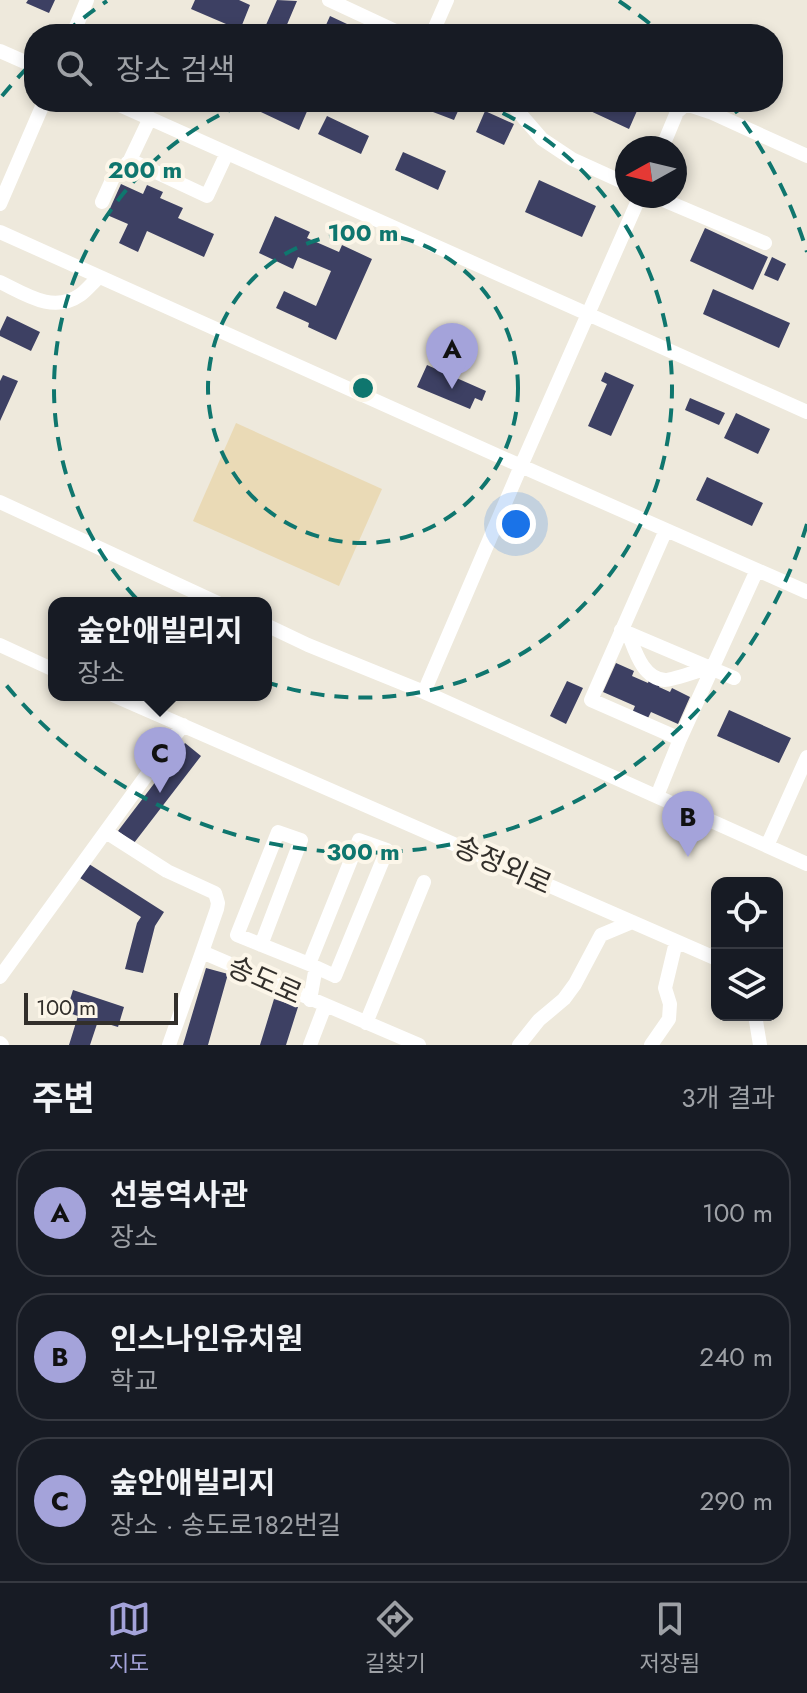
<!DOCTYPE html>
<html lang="ko">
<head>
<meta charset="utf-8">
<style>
	body { margin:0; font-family:Jost,"Noto Sans KR",sans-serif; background:#242831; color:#f1f3f6 }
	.controls { position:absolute; right:24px; bottom:24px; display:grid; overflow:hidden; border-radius:16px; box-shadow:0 4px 12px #0003 }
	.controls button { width:72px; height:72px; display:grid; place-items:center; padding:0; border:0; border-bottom:2px solid #363941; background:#171b24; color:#f1f3f6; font:40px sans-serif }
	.compass { position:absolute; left:615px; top:136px; width:72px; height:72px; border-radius:50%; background:#171b24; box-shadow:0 4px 12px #0003; rotate:262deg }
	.scale { position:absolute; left:24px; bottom:20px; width:154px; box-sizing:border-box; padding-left:8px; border:4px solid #322f2b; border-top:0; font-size:22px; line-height:28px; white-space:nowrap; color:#322f2b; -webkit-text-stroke:6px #fcf6e9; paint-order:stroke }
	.you { position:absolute; left:516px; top:524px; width:28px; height:28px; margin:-20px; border:6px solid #fff; border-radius:50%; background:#1a73e8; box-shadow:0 0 0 12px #1a73e833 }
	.badge { display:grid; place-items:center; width:52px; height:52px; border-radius:50%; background:#a4a3da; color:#111; font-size:26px; font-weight:700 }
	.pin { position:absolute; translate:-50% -66px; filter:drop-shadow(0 2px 4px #0008) }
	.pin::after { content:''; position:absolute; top:42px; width:28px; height:24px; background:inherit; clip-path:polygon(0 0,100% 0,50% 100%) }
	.popup { position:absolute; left:48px; top:597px; width:224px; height:104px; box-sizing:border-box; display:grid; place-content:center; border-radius:16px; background:#171b24; filter:drop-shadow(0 2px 6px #0005); font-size:26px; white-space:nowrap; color:#9ea1a6 }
	.popup b { font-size:30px; color:#f1f3f6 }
	.popup::after { content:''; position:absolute; left:50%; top:100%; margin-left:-16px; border:16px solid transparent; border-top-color:#171b24 }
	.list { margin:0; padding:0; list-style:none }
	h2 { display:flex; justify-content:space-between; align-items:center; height:104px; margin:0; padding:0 32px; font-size:34px }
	h2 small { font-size:26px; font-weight:400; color:#9ea1a6 }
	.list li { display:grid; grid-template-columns:52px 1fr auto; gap:24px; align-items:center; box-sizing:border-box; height:128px; margin:0 16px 16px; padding:0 16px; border:2px solid #363941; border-radius:32px }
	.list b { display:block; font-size:30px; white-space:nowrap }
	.list p { margin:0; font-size:26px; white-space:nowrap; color:#9ea1a6 }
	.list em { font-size:26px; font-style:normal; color:#9ea1a6 }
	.icon { flex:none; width:44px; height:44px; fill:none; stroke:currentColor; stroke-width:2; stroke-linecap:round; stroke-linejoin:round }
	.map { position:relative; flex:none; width:807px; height:1045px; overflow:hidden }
	.search { position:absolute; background:#171b24; box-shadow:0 4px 12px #0003; left:24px; right:24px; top:24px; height:88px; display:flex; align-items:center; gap:20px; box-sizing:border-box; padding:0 28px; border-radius:32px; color:#9ea1a6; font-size:30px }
	.sheet { height:536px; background:#171b24 }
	nav { display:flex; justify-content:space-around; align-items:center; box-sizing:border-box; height:112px; border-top:2px solid #363941; background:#171b24; font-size:22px; color:#9ea1a6 }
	nav a { display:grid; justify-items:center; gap:4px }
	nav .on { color:#a4a3da }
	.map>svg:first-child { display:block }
	.green { fill:#eadab6 }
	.building { fill:#3d4063 }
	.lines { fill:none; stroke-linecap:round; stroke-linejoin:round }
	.minor { stroke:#fff; stroke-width:14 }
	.ring { fill:none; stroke:#0f766e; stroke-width:4; stroke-dasharray:14 10 }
	.labels { text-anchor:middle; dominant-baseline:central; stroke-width:8; stroke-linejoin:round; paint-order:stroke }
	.street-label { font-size:28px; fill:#322f2b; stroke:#fcf6e9 }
	.centre { fill:#0f766e; stroke:#fcf6e9; stroke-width:4 }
	.ring-label { font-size:24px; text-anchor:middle; font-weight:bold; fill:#0f766e; stroke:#fcf6e9; stroke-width:8; stroke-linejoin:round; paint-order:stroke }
</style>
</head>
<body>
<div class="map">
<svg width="807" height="1045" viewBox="0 0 807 1045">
	<rect width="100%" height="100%" fill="#eee9dc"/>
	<!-- green -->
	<path class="green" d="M 236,423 L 382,489 L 339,586 L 193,521 Z"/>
	<!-- building -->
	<path class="building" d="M 28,0 L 55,0 L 49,13 L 26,3 Z
		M 195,0 L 239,0 L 250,5 L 240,30 L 191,9 Z
		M 277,0 L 297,1 L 283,34 L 262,34 Z
		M 330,16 L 347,24 L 342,34 L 322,34 Z
		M 248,102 L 292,102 L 308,109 L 299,130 L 246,105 Z
		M 437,102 L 462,102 L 454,120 L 433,112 Z
		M 571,102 L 635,102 L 640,104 L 629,129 Z
		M 485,111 L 514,124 L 504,145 L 476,132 Z
		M 327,116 L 369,136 L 361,154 L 318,134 Z
		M 403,152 L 446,171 L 438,190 L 395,170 Z
		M 539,180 L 596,206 L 582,237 L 525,212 Z
		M 121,184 L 143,194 L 147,185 L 163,192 L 160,198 L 183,208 L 178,218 L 214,234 L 204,257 L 147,231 L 138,252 L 119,243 L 128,224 L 107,215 Z
		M 275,216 L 310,232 L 307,238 L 339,252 L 342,245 L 372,259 L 336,340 L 308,327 L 309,323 L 276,308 L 284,291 L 316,306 L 331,271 L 298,257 L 293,269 L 259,253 Z
		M 705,228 L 768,257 L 753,290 L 690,261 Z
		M 772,257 L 786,264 L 778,281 L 764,275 Z
		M 713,289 L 790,323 L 779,348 L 703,314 Z
		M 7,316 L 40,332 L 31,351 L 0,336 L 0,331 Z
		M 427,365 L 486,391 L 482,401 L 475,398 L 470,409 L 417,387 Z
		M 605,372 L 634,385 L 611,436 L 588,426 L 607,384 L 601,381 Z
		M 3,375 L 18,381 L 0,421 L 0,381 Z
		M 690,398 L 725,413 L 719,425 L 685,410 Z
		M 736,413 L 770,429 L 758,454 L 724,438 Z
		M 707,477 L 763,503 L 752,526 L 696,500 Z
		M 616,663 L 634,671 L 632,676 L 648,683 L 653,670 L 664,675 L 659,687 L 670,692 L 672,688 L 690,697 L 678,724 L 651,712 L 647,720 L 632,713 L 635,706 L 603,692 Z
		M 567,681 L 583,688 L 566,724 L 550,716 Z
		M 729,710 L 791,738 L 779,763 L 717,736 Z
		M 185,743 L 201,756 L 134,843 L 118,831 Z
		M 89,864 L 164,912 L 155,926 L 143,973 L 125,969 L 137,923 L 141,917 L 80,878 Z
		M 206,968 L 228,974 L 208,1045 L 183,1045 Z
		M 73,990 L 124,1007 L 118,1027 L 98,1021 L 90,1045 L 69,1045 L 78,1016 L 66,1012 Z
		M 274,999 L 298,1007 L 286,1045 L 260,1045 Z"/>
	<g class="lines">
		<!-- minor -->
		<path class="minor" d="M 329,0 L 402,34
			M 73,34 L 87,0
			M 432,34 L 447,0
			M 0,51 L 34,66
			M 113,102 L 807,412
			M 510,102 L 542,139 L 572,159 L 627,184
			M 150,118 L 130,160 L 207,196 L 227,153
			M 662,148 L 677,112 L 686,104 L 710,112 L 807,156
			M 654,196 L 765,243
			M 102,202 L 113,178 L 130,160
			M 0,204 L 44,102
			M 0,232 L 521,466 L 807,592
			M 0,282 C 25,294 53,314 80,295 C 87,290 93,282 99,277
			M 0,502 L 218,603
			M 666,530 L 591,700 L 680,739 L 757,570
			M 266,625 L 308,645 L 424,692 L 807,864
			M 621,630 L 734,678
			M 628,633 C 635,650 642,678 665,680 C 673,680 700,670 708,668
			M 0,645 L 54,670
			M 424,692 L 521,466 L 640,196
			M 113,695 L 717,959
			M 657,796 L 680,739
			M 106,832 L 167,871 L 215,893 L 218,903 L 217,909 L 202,952
			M 359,840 L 387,850 L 335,976 L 309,964 Z
			M 767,846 L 807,757
			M 261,945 L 301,840 L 278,832 L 237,935 L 309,964
			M 0,977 L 183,725
			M 310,1000 L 315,972 L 319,969
			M 755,1015 L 760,1045
			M 366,1023 L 424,882
			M 0,1043 L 2,1045
			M 169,1045 L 202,952 L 419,1045
			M 310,1045 L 325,1006
			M 519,1045 L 539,1020 L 564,999 L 575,984 L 601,935 L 632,922
			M 651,1045 L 669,1019 L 670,1004 L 665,988 L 676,942"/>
	</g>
	<!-- distance rings -->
	<g class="ring">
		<circle cx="363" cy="388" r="155"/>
		<path d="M481 103A309 309 0 1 1 245 103"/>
		<path d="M807 524A464 464 0 0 1 2 680M2 96A464 464 0 0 1 32 63M65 33A464 464 0 0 1 107 1M619 1A464 464 0 0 1 661 33M729 102A464 464 0 0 1 807 252"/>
	</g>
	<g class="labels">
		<!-- street labels -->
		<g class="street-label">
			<text transform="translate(503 865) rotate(24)">송정외로</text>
			<text transform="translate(265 980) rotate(24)">송도로</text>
		</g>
	</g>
	<circle cx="363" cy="388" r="12" class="centre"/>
	<g class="ring-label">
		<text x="145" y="178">200 m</text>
		<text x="363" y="241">100 m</text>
		<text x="363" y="860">300 m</text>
	</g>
</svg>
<div class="controls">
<button><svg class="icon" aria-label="locate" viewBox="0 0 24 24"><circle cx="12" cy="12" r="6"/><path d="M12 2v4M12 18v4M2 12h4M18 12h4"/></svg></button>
<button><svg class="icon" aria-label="layers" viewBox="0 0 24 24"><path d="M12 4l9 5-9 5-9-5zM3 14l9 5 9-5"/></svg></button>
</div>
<svg class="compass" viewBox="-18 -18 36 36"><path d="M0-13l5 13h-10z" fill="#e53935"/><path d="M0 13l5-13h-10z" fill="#9ea1a6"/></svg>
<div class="scale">100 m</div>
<div class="you"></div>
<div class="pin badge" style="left:452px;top:389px">A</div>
<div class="pin badge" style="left:688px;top:857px">B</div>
<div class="pin badge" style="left:160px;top:793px">C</div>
<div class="popup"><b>숲안애빌리지</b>장소</div>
<div class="search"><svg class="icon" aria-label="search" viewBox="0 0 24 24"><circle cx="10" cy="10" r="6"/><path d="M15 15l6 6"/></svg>장소 검색</div>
</div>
<section class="sheet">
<h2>주변<small>3개 결과</small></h2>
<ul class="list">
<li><span class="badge">A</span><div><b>선봉역사관</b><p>장소</p></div><em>100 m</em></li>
<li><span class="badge">B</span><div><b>인스나인유치원</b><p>학교</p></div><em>240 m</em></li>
<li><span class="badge">C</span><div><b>숲안애빌리지</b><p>장소 · 송도로182번길</p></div><em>290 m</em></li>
</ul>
</section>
<nav>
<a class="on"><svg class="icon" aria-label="map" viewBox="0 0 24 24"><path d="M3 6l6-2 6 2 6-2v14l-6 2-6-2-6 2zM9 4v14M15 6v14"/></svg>지도</a>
<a><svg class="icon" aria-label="directions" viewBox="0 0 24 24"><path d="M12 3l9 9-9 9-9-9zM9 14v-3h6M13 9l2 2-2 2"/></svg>길찾기</a>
<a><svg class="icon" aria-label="saved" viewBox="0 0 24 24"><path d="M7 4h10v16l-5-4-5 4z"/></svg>저장됨</a>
</nav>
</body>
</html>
